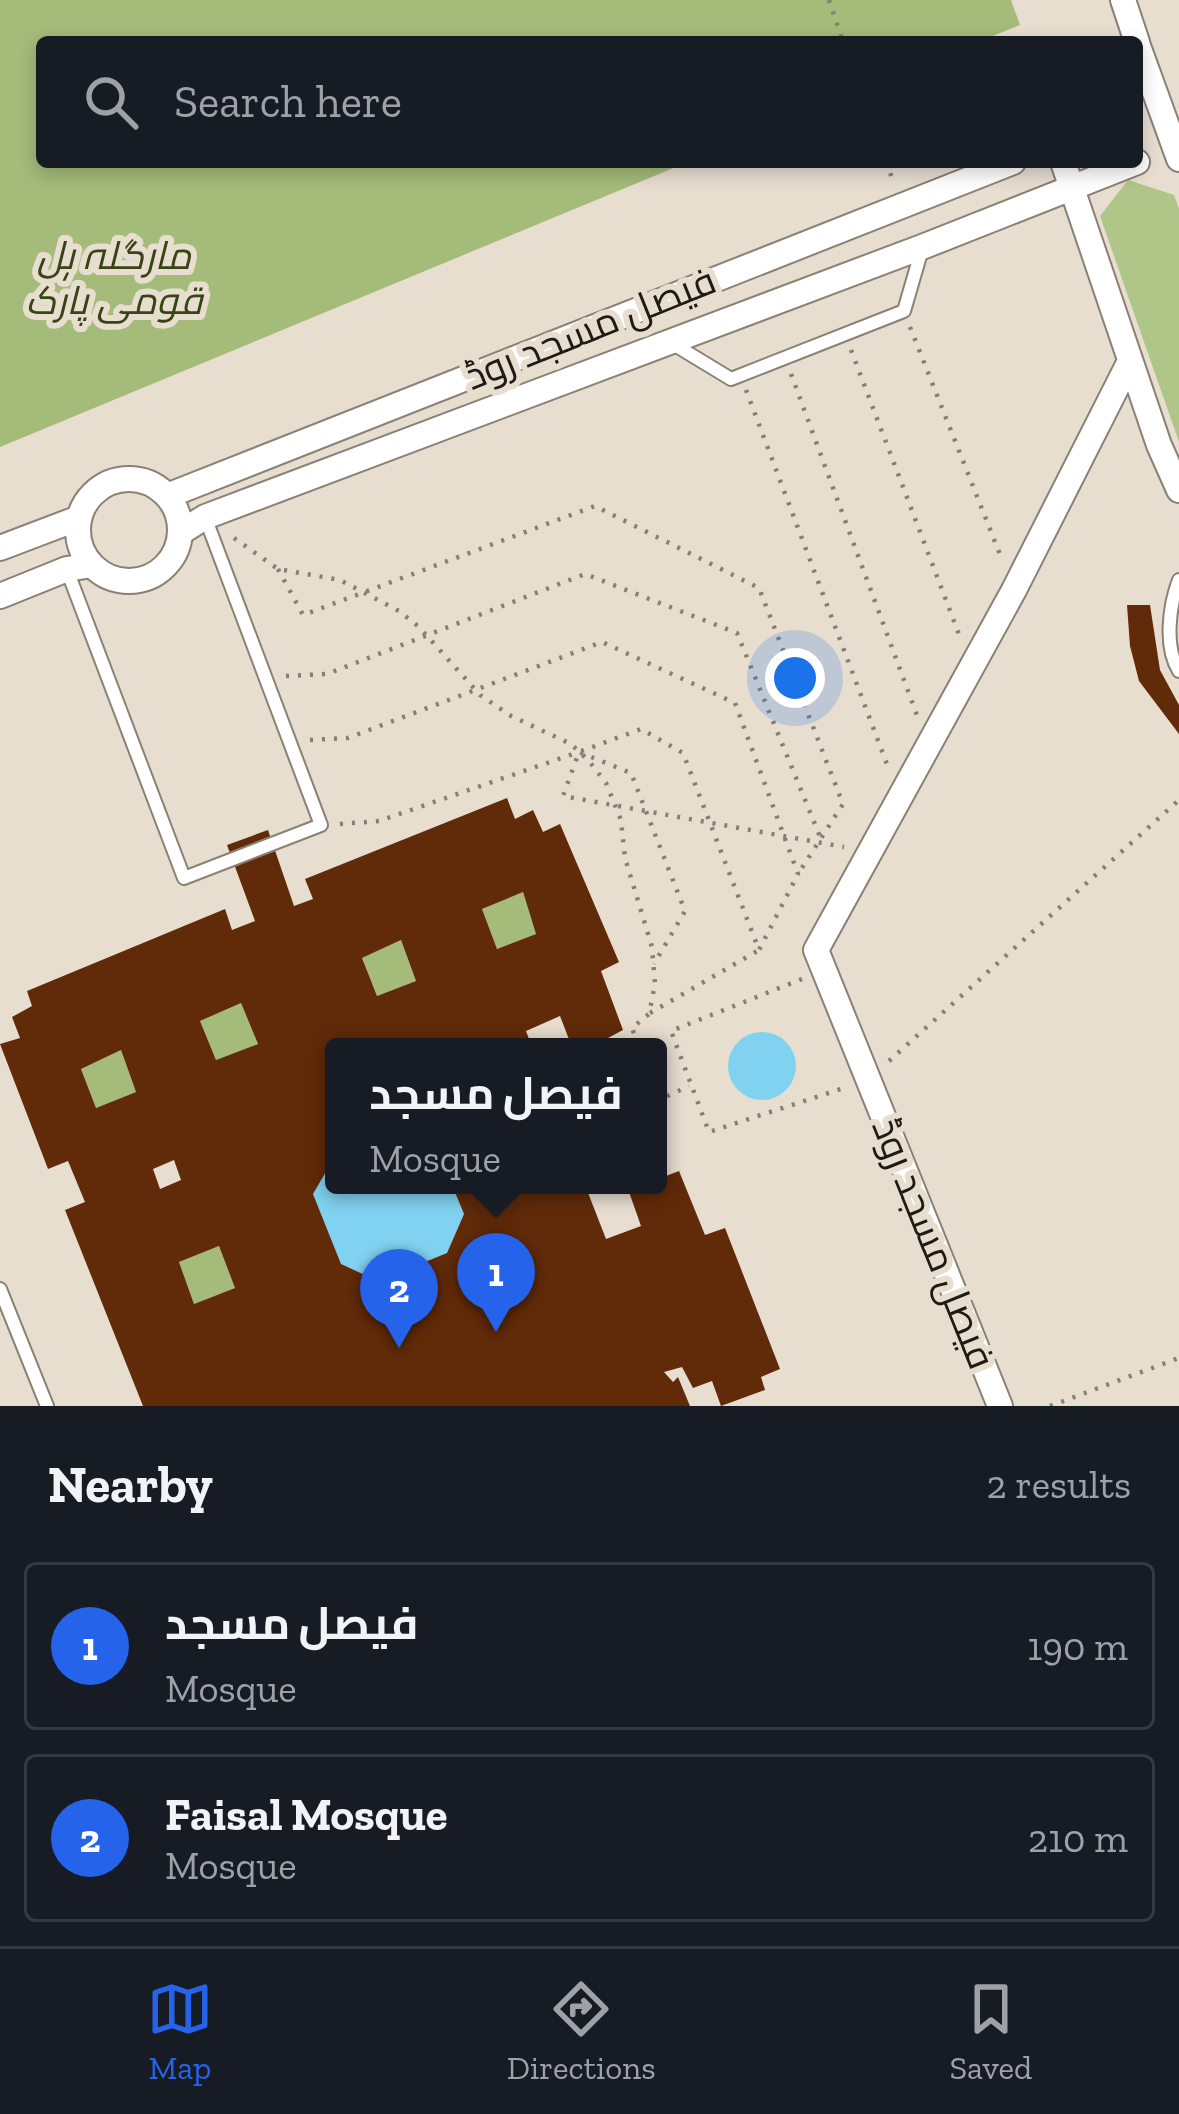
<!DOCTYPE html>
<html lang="en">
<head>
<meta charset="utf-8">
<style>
	body { margin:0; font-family:"Zilla Slab",Cairo,serif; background:#242831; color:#f1f3f6 }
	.you { position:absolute; left:795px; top:678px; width:42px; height:42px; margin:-30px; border:9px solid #fff; border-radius:50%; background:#1a73e8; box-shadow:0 0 0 18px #1a73e833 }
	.badge { display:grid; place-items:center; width:78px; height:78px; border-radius:50%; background:#2563eb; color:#fff; font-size:39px; font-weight:700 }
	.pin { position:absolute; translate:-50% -99px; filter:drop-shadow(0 3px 6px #0008) }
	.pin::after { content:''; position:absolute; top:63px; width:42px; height:36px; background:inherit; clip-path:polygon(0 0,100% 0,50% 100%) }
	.popup { position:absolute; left:325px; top:1038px; width:342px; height:156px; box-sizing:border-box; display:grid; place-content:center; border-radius:12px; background:#171b24; filter:drop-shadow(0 3px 9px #0005); font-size:39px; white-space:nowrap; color:#9ea1a6 }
	.popup b { font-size:45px; color:#f1f3f6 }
	.popup::after { content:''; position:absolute; left:50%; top:100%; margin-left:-24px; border:24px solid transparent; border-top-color:#171b24 }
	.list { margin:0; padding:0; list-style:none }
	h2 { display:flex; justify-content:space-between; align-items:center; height:156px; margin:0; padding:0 48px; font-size:51px }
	h2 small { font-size:39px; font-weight:400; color:#9ea1a6 }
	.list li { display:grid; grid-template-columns:78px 1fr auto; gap:36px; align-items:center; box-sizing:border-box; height:168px; margin:0 24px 24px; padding:0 24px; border:3px solid #363941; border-radius:12px }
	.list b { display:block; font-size:45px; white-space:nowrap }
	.list p { margin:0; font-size:39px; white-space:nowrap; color:#9ea1a6 }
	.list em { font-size:39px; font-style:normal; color:#9ea1a6 }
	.icon { flex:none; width:66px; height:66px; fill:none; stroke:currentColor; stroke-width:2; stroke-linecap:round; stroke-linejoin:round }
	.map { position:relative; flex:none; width:1179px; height:1406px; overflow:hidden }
	.search { position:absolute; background:#171b24; box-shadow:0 6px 18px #0003; left:36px; right:36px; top:36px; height:132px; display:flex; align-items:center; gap:30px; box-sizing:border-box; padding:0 42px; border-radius:12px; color:#9ea1a6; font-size:45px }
	.sheet { height:540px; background:#171b24 }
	nav { display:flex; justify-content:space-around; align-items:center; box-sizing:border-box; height:168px; border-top:3px solid #363941; background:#171b24; font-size:33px; color:#9ea1a6 }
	nav a { display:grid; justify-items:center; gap:6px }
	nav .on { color:#2563eb }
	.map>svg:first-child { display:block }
	.green { fill:#b0c688 }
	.forest { fill:#a4bb7a }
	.water { fill:#81d1f0 }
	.building { fill:#612a09; fill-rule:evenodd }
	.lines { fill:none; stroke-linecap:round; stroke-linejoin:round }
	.lane-casing { stroke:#898174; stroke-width:16 }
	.street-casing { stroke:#898174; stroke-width:28 }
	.path { stroke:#857f75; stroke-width:4.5; stroke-dasharray:3 9; stroke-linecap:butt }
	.lane { stroke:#fff; stroke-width:12 }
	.street { stroke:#fff; stroke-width:24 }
	.labels { text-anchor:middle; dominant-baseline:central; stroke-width:12; stroke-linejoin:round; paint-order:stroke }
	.park-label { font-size:39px; font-style:italic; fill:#374516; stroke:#e7ded0 }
	.street-label { font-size:39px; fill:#1e1b16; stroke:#e7ded0 }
</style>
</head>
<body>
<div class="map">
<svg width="1179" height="1406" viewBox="0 0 1179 1406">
	<rect width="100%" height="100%" fill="#e7ded0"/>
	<!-- green -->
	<path class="green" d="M 1128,180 L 1174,195 L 1179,209 L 1179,442 L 1100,216 Z"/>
	<!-- forest -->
	<path class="forest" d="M 0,0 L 1011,0 L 1020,25 L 978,42 L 42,42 L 42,162 L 688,162 L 0,447 Z
		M 523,892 L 536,934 L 497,949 L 482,909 Z
		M 401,940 L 416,981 L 377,996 L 362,958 Z
		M 241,1003 L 258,1044 L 216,1060 L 200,1021 Z
		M 121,1050 L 136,1092 L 96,1108 L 81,1069 Z
		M 219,1246 L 235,1288 L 194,1304 L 179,1262 Z"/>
	<!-- water -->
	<path class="water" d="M728 1066a34 34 0 1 1 68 0a34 34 0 1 1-68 0Z
		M 334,1158 L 334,1185 L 452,1185 L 464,1214 L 447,1253 L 378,1281 L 341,1264 L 313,1194 Z"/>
	<!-- building -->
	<path class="building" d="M 1127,605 L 1150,605 L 1160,670 L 1179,705 L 1179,734 L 1139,681 L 1130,646 Z
		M 507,798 L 515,819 L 533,810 L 543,832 L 560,824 L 619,962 L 601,971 L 623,1030 L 591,1047 L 572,1047 L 560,1016 L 526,1031 L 532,1047 L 334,1047 L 334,1158 L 313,1194 L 341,1264 L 378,1281 L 447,1253 L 464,1214 L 452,1185 L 585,1185 L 606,1239 L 641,1226 L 628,1189 L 658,1185 L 658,1179 L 679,1171 L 705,1235 L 725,1228 L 780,1369 L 761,1377 L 765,1390 L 721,1406 L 712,1381 L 693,1388 L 682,1367 L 664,1372 L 673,1382 L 678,1377 L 690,1406 L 143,1406 L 65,1210 L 85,1202 L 68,1161 L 48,1169 L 0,1044 L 20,1038 L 12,1017 L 32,1006 L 27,991 L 225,909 L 232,930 L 255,921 L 227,845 L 268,830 L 294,906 L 313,899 L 305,879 ZM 523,892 L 536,934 L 497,949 L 482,909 ZM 401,940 L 416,981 L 377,996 L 362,958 ZM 241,1003 L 258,1044 L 216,1060 L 200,1021 ZM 121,1050 L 136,1092 L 96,1108 L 81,1069 ZM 174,1160 L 181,1180 L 160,1189 L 153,1169 ZM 219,1246 L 235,1288 L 194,1304 L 179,1262 Z"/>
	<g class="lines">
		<!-- lane casing -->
		<g class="lane-casing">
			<path id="lane" d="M 670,342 L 731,379 L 904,311 L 922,249
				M 67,570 L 184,878 L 321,825 L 205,517
				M 1179,580 C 1169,606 1164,647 1179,671
				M 0,1289 L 47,1406"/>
		</g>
		<!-- street casing -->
		<g class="street-casing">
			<path id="street" d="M 1123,0 L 1137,42
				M 1137,43 L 1179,159
				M 1063,162 L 1159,445 L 1179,490
				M78 530a51 51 0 1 1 102 0a51 51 0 1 1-102 0Z
				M 167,496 L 1013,162
				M 180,533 L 205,517 L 922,247 L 1137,162
				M 0,548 L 79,518
				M 0,596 L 67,569 L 92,565
				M 1000,1406 L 816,950 L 1014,590 L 1130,361"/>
		</g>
		<!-- path -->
		<path class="path" d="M 829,0 L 843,42
			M 886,162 L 894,183
			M 910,327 L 1001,557
			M 851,350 L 960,637
			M 791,374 L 918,718
			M 746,390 L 888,767
			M 234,538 L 278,569 L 340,580 L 399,611 L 419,627 L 480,695 L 511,716 L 571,744 L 589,761 L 606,783 L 621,820 L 625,858 L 652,947 L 655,984 L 649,1014 L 632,1028 L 639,1047
			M 278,569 L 303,615 L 595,506 L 759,588 L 843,804 L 798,874
			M 286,676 L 327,674 L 585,574 L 737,633 L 821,839
			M 310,740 L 348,738 L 602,642 L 735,703 L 798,874 L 759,950 L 683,753 L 641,729 L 579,752 L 563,796 C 657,813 750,830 844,847
			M 340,824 L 379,821 L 579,752 L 631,773 L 685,911 L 654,964
			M 802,979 L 671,1031 L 709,1132 L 844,1088
			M 650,1013 L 759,950
			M 889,1061 L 1179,800
			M 658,1097 L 659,1100 L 689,1086
			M 1050,1406 L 1179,1358"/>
		<!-- lane -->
		<use href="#lane" class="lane"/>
		<!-- street -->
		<use href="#street" class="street"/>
	</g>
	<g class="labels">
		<!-- park labels -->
		<g class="park-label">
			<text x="114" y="255">مارگلہ ہل<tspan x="114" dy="45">قومی پارک</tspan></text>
		</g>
		<!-- street labels -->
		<g class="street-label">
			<text transform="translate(590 328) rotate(-22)">فیصل مسجد روڈ</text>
			<text transform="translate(934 1243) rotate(68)">فیصل مسجد روڈ</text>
		</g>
	</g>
</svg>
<div class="you"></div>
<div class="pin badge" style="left:496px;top:1332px">1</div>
<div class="popup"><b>فیصل مسجد</b>Mosque</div>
<div class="pin badge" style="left:399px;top:1348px">2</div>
<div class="search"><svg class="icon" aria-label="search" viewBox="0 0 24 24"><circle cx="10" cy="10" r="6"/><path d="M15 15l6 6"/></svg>Search here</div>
</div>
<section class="sheet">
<h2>Nearby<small>2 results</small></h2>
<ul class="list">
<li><span class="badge">1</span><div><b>فیصل مسجد</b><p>Mosque</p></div><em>190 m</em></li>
<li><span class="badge">2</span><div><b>Faisal Mosque</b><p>Mosque</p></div><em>210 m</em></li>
</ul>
</section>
<nav>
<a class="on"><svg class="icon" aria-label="map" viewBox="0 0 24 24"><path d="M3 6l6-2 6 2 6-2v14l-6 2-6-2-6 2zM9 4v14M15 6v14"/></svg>Map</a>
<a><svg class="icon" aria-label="directions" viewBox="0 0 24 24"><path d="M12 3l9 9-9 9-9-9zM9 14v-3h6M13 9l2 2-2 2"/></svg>Directions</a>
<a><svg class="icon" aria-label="saved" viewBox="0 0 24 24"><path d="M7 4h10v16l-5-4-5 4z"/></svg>Saved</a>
</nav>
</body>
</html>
